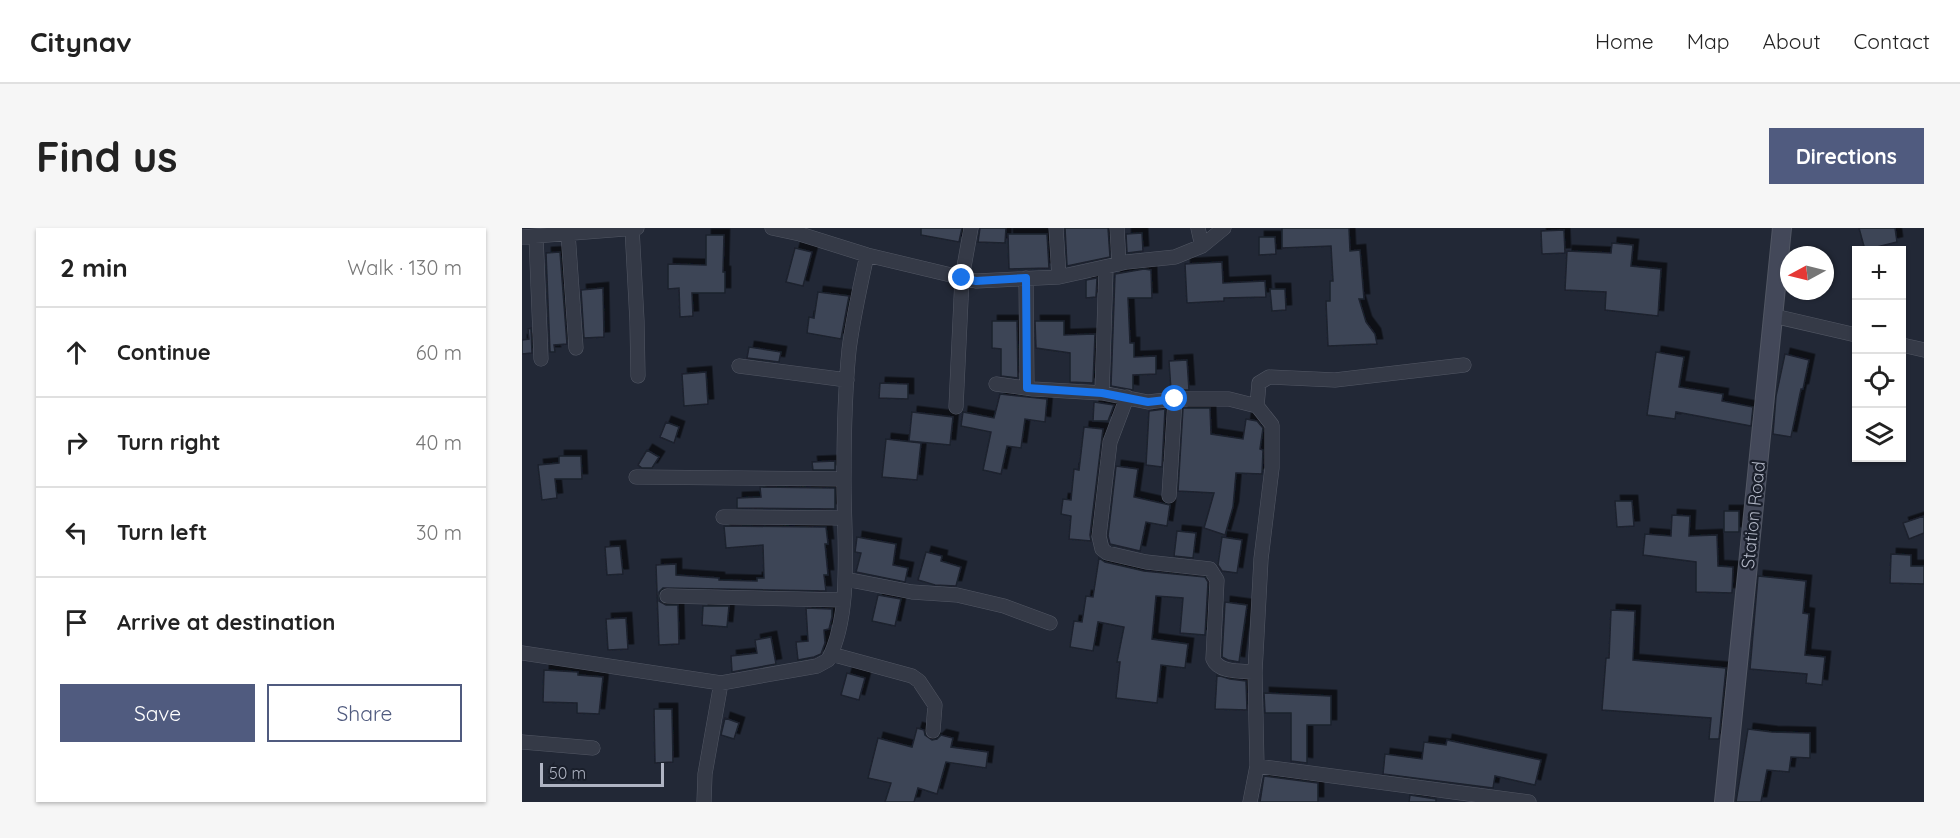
<!DOCTYPE html>
<html lang="en">
<head>
<meta charset="utf-8">
<style>
	body { margin:0; font-family:Quicksand,sans-serif; background:#f6f6f6; color:#222 }
	.controls { position:absolute; right:18px; top:18px; display:grid; overflow:hidden; border-radius:0px; box-shadow:0 2px 4px #0004 }
	.controls button { width:54px; height:54px; display:grid; place-items:center; padding:0; border:0; border-bottom:2px solid #e0e0e0; background:#fff; color:#222; font:30px sans-serif }
	.compass { position:absolute; left:1258px; top:18px; width:54px; height:54px; border-radius:50%; background:#fff; box-shadow:0 2px 4px #0004; rotate:263deg }
	.scale { position:absolute; left:18px; bottom:15px; width:124px; box-sizing:border-box; padding-left:6px; border:3px solid #afb4c3; border-top:0; font-size:16px; line-height:21px; white-space:nowrap; color:#afb4c3; -webkit-text-stroke:4px #1a1f2b; paint-order:stroke }
	.stop { position:absolute; width:18px; height:18px; margin:-14px; border:4px solid #1a73e8; border-radius:50%; background:#fff }
	.stop.end { background:#1a73e8; border-color:#fff; box-shadow:0 2px 6px #0008 }
	.list { margin:0; padding:0; list-style:none }
	h2 { display:flex; justify-content:space-between; align-items:center; height:78px; margin:0; padding:0 24px; font-size:26px }
	h2 small { font-size:20px; font-weight:400; color:#767676 }
	.list li { display:grid; grid-template-columns:39px 1fr auto; gap:18px; align-items:center; box-sizing:border-box; height:90px; padding:0 24px; border-top:2px solid #e0e0e0 }
	.list b { display:block; font-size:22px; white-space:nowrap }
	.list em { font-size:20px; font-style:normal; color:#767676 }
	.actions { display:flex; gap:12px; padding:18px 24px }
	.actions a { flex:1; padding:14px 0; border:2px solid #505b7f; border-radius:0px; text-align:center; font-size:21px; color:#505b7f }
	.actions .main { background:#505b7f; color:#fff }
	.icon { flex:none; width:33px; height:33px; fill:none; stroke:currentColor; stroke-width:2; stroke-linecap:round; stroke-linejoin:round }
	.map { position:relative; flex:none; width:1402px; height:574px; overflow:hidden; border-radius:0px }
	header { display:flex; align-items:center; gap:36px; box-sizing:border-box; height:84px; padding:0 30px; background:#fff; border-bottom:2px solid #e0e0e0 }
	header strong { font-size:28px }
	nav { display:flex; gap:33px; margin-inline-start:auto; font-size:21px }
	.intro { display:flex; align-items:center; justify-content:space-between; box-sizing:border-box; height:144px; padding:0 36px }
	h1 { margin:0; font-size:42px }
	.button { padding:15px 27px; border-radius:0px; background:#505b7f; color:#fff; font-size:21px; font-weight:700 }
	main { display:flex; gap:36px; padding:0 36px }
	aside { flex:1; background:#fff; border-radius:0px; box-shadow:0 2px 4px #0004 }
	.map>svg:first-child { display:block }
	.building { fill:#3e4556; stroke:#1c212d; stroke-width:1.5; filter:url(#shadow) }
	.lines { fill:none; stroke-linecap:round; stroke-linejoin:round }
	.minor-casing { stroke:#525764; stroke-width:15 }
	.secondary-casing { stroke:#525764; stroke-width:20 }
	.minor { stroke:#353a47; stroke-width:14 }
	.secondary { stroke:#434859; stroke-width:18 }
	.route { stroke:#1a73e8; stroke-width:8 }
	.labels { text-anchor:middle; dominant-baseline:central; stroke-width:4.5; stroke-linejoin:round; paint-order:stroke }
	.street-label { font-size:18px; fill:#afb4c3; stroke:#1a1f2b }
</style>
</head>
<body>
<header>
<strong>Citynav</strong>
<nav><a>Home</a><a>Map</a><a>About</a><a>Contact</a></nav>
</header>
<div class="intro"><h1>Find us</h1><a class="button">Directions</a></div>
<main>
<aside>
<h2>2 min<small>Walk · 130 m</small></h2>
<ul class="list">
<li><svg class="icon" aria-label="ahead" viewBox="0 0 24 24"><path d="M12 20V5M6 11l6-6 6 6"/></svg><div><b>Continue</b></div><em>60 m</em></li>
<li><svg class="icon" aria-label="right" viewBox="0 0 24 24"><path d="M7 20v-9h11M14 6l5 5-5 5"/></svg><div><b>Turn right</b></div><em>40 m</em></li>
<li><svg class="icon" aria-label="left" viewBox="0 0 24 24"><path d="M17 20v-9H6M10 6l-5 5 5 5"/></svg><div><b>Turn left</b></div><em>30 m</em></li>
<li><svg class="icon" aria-label="arrive" viewBox="0 0 24 24"><path d="M6 21V4h12l-3 4 3 4H6"/></svg><div><b>Arrive at destination</b></div></li>
</ul>
<div class="actions"><a class="main">Save</a><a>Share</a></div>
</aside>
<div class="map">
<svg width="1402" height="574" viewBox="0 0 1402 574">
	<defs>
		<filter id="shadow"><feDropShadow dx="5.5" dy="-5.5" stdDeviation="0" flood-color="#0009"/></filter>
	</defs>
	<rect width="100%" height="100%" fill="#222836"/>
	<!-- building -->
	<path class="building" d="M 399,0 L 440,0 L 437,14 L 399,7 Z
		M 458,0 L 484,0 L 483,15 L 456,14 Z
		M 543,0 L 586,0 L 588,29 L 545,38 Z
		M 760,0 L 827,0 L 828,23 L 838,22 L 842,71 L 837,71 L 844,94 L 853,106 L 855,116 L 806,118 L 804,73 L 808,73 L 808,53 L 811,53 L 809,18 L 760,20 Z
		M 1337,0 L 1373,0 L 1375,14 L 1343,22 Z
		M 1042,2 L 1043,25 L 1020,26 L 1019,3 Z
		M 620,5 L 621,23 L 605,25 L 604,6 Z
		M 486,6 L 525,6 L 527,40 L 487,41 Z
		M 184,7 L 202,7 L 201,44 L 203,44 L 203,65 L 170,65 L 171,88 L 158,89 L 157,60 L 146,61 L 146,36 L 184,37 Z
		M 737,9 L 753,9 L 754,26 L 737,27 Z
		M 1090,15 L 1111,17 L 1109,38 L 1139,41 L 1136,88 L 1083,82 L 1084,64 L 1043,62 L 1045,23 L 1089,25 Z
		M 273,20 L 290,24 L 281,58 L 264,54 Z
		M 38,24 L 45,116 L 32,117 L 33,124 L 28,124 L 24,25 Z
		M 700,34 L 701,55 L 743,53 L 744,69 L 702,70 L 702,73 L 665,75 L 663,36 Z
		M 622,41 L 629,42 L 630,70 L 606,70 L 608,115 L 612,115 L 612,129 L 634,128 L 634,146 L 611,147 L 611,162 L 589,158 L 593,46 Z
		M 575,50 L 574,69 L 564,70 L 564,52 Z
		M 81,60 L 82,109 L 62,110 L 59,62 Z
		M 748,61 L 763,61 L 764,82 L 750,83 Z
		M 296,64 L 327,68 L 319,111 L 285,105 L 287,89 L 292,90 Z
		M 470,93 L 495,93 L 496,150 L 479,148 L 479,121 L 470,120 Z
		M 513,93 L 542,93 L 542,107 L 573,106 L 571,155 L 548,154 L 548,125 L 514,120 Z
		M 9,100 L 10,125 L 0,126 L 0,112 L 7,111 L 6,101 Z
		M 227,119 L 259,124 L 257,134 L 225,130 Z
		M 1134,124 L 1162,129 L 1157,159 L 1201,166 L 1200,173 L 1231,179 L 1229,198 L 1154,184 L 1153,191 L 1125,187 Z
		M 1263,126 L 1287,132 L 1281,161 L 1279,161 L 1269,209 L 1251,206 L 1254,168 Z
		M 665,132 L 667,162 L 649,162 L 647,133 Z
		M 184,144 L 186,176 L 162,178 L 160,146 Z
		M 358,155 L 386,156 L 386,171 L 357,170 Z
		M 478,166 L 525,171 L 523,194 L 503,191 L 499,220 L 485,218 L 479,246 L 461,242 L 469,204 L 439,198 L 441,184 L 472,190 Z
		M 572,174 L 592,177 L 586,193 L 571,193 Z
		M 661,180 L 688,180 L 689,206 L 721,211 L 724,191 L 735,193 L 741,200 L 738,221 L 741,222 L 740,246 L 714,245 L 711,279 L 703,307 L 682,300 L 692,265 L 656,263 Z
		M 643,181 L 640,239 L 624,237 L 627,183 Z
		M 390,184 L 431,189 L 428,217 L 387,213 Z
		M 144,194 L 157,199 L 152,215 L 138,209 Z
		M 562,199 L 581,201 L 568,307 L 569,313 L 547,311 L 549,288 L 539,286 L 541,271 L 549,272 L 552,241 L 557,242 Z
		M 364,211 L 399,215 L 395,252 L 360,249 Z
		M 125,222 L 137,229 L 130,240 L 120,240 L 116,237 Z
		M 37,228 L 59,228 L 60,251 L 33,251 L 35,270 L 20,272 L 16,237 L 37,235 Z
		M 313,233 L 313,242 L 291,242 L 290,234 Z
		M 594,238 L 616,241 L 612,269 L 648,277 L 645,298 L 624,294 L 618,323 L 588,316 L 586,308 Z
		M 238,259 L 313,260 L 313,281 L 215,280 L 215,270 L 239,269 Z
		M 1093,273 L 1110,273 L 1112,298 L 1095,299 Z
		M 1202,283 L 1217,283 L 1217,304 L 1202,304 Z
		M 1150,287 L 1168,288 L 1167,308 L 1195,307 L 1196,338 L 1211,339 L 1210,365 L 1174,364 L 1174,334 L 1121,327 L 1123,306 L 1149,308 Z
		M 1402,288 L 1402,305 L 1387,311 L 1381,295 Z
		M 202,298 L 304,299 L 306,316 L 303,316 L 306,347 L 302,347 L 304,363 L 141,360 L 137,364 L 137,373 L 144,377 L 156,377 L 157,416 L 137,417 L 134,337 L 154,336 L 154,347 L 197,350 L 197,352 L 235,353 L 235,350 L 242,350 L 241,317 L 204,320 Z
		M 655,303 L 674,305 L 671,330 L 652,328 Z
		M 335,309 L 374,316 L 371,337 L 386,340 L 383,354 L 334,344 L 339,325 L 333,324 Z
		M 700,309 L 720,312 L 715,345 L 700,343 L 696,337 Z
		M 98,318 L 101,346 L 85,347 L 83,319 Z
		M 404,324 L 420,328 L 419,333 L 439,339 L 434,358 L 413,357 L 396,352 Z
		M 1369,326 L 1389,327 L 1389,338 L 1402,338 L 1402,356 L 1368,355 Z
		M 577,330 L 583,334 L 622,343 L 683,349 L 686,354 L 683,407 L 658,405 L 661,370 L 634,368 L 630,411 L 666,416 L 663,440 L 639,437 L 635,475 L 594,470 L 598,434 L 595,434 L 602,399 L 576,394 L 571,423 L 548,419 L 552,393 L 560,394 L 564,368 L 571,369 Z
		M 1236,348 L 1284,353 L 1281,385 L 1287,386 L 1283,427 L 1303,429 L 1300,457 L 1284,455 L 1285,446 L 1228,441 Z
		M 356,367 L 379,371 L 373,398 L 350,393 Z
		M 703,374 L 725,377 L 717,434 L 706,432 L 700,429 Z
		M 181,378 L 207,378 L 205,399 L 180,397 Z
		M 284,380 L 310,381 L 310,389 L 307,401 L 302,402 L 303,415 L 299,426 L 292,429 L 276,432 L 274,414 L 286,413 Z
		M 1089,382 L 1113,383 L 1111,432 L 1204,440 L 1197,511 L 1187,511 L 1189,490 L 1080,482 L 1084,430 L 1087,430 Z
		M 104,390 L 106,421 L 86,422 L 84,391 Z
		M 249,409 L 254,436 L 210,444 L 209,428 L 235,425 L 233,412 Z
		M 22,442 L 56,444 L 56,447 L 81,449 L 77,486 L 55,485 L 55,475 L 21,474 Z
		M 325,445 L 343,450 L 337,472 L 319,467 Z
		M 695,447 L 708,451 L 724,453 L 725,482 L 693,481 Z
		M 742,465 L 809,468 L 809,497 L 785,497 L 785,535 L 769,533 L 769,485 L 743,485 Z
		M 132,481 L 150,481 L 151,534 L 133,535 Z
		M 203,490 L 217,495 L 212,511 L 199,507 Z
		M 395,500 L 402,502 L 403,507 L 410,512 L 415,511 L 419,507 L 431,510 L 429,519 L 466,524 L 464,540 L 424,534 L 415,566 L 396,560 L 392,574 L 363,574 L 369,555 L 346,550 L 356,510 L 390,519 Z
		M 1226,501 L 1250,504 L 1288,505 L 1288,530 L 1269,529 L 1267,544 L 1245,542 L 1239,574 L 1214,574 Z
		M 925,512 L 1019,532 L 1013,557 L 973,548 L 971,560 L 861,546 L 863,526 L 900,531 L 902,514 L 924,517 Z
		M 742,548 L 796,555 L 796,574 L 738,574 Z
		M 888,567 L 914,571 L 914,574 L 887,574 Z"/>
	<g class="lines">
		<!-- minor casing -->
		<g class="minor-casing">
			<path id="minor" d="M 110,0 L 115,93 L 116,148
				M 250,0 L 278,6 L 345,27 L 454,53 L 537,49 L 605,34 L 653,29 L 680,18 L 702,0
				M 534,0 L 537,49
				M 595,0 L 597,36
				M 676,0 L 680,18
				M 46,5 L 54,120
				M 14,8 L 19,131
				M 0,9 L 115,0
				M 584,39 L 580,165 L 626,174 L 653,171 L 707,171 L 735,178 L 750,197 L 750,240 L 739,331 L 733,444 L 735,538
				M 504,50 L 505,160
				M 1252,88 L 1334,107
				M 1380,117 L 1402,122
				M 217,138 L 325,152
				M 474,156 L 511,161 L 580,165
				M 605,169 L 588,214 L 577,308 L 580,321 L 585,325 L 624,334 L 688,341 L 695,352 L 691,431 C 697,445 719,443 733,444
				M 735,178 L 737,155 L 747,149 L 813,152 L 942,137
				M 434,179 L 440,50 L 449,0
				M 114,249 L 322,251
				M 647,268 L 653,171
				M 201,289 L 321,290
				M 323,351 L 390,364 L 435,367 L 482,378 L 528,395
				M 145,368 L 321,372
				M 0,425 L 199,455 L 295,438 L 306,432 C 332,383 321,302 322,246 C 322,205 323,163 327,122 C 331,90 338,59 345,27
				M 309,426 L 390,448 L 397,453 L 413,477 L 411,503
				M 0,514 L 71,520
				M 182,574 L 183,546 L 199,455
				M 728,574 L 735,538 L 1007,574"/>
		</g>
		<!-- secondary casing -->
		<g class="secondary-casing">
			<path id="secondary" d="M 1202,574 L 1260,0"/>
		</g>
		<!-- minor -->
		<use href="#minor" class="minor"/>
		<!-- secondary -->
		<use href="#secondary" class="secondary"/>
	</g>
	<g class="lines">
		<!-- route -->
		<path class="route" d="M 440,50 L 454,53 L 504,50 L 505,160 L 580,165 L 626,174 L 653,171"/>
	</g>
	<g class="labels">
		<!-- street labels -->
		<g class="street-label">
			<text transform="translate(1231 287) rotate(-84)">Station Road</text>
		</g>
	</g>
</svg>
<div class="controls">
<button>+</button>
<button>−</button>
<button><svg class="icon" aria-label="locate" viewBox="0 0 24 24"><circle cx="12" cy="12" r="6"/><path d="M12 2v4M12 18v4M2 12h4M18 12h4"/></svg></button>
<button><svg class="icon" aria-label="layers" viewBox="0 0 24 24"><path d="M12 4l9 5-9 5-9-5zM3 14l9 5 9-5"/></svg></button>
</div>
<svg class="compass" viewBox="-18 -18 36 36"><path d="M0-13l5 13h-10z" fill="#e53935"/><path d="M0 13l5-13h-10z" fill="#767676"/></svg>
<div class="scale">50 m</div>
<div class="stop" style="left:653px;top:171px"></div>
<div class="stop end" style="left:440px;top:50px"></div>
</div>
</main>
</body>
</html>
